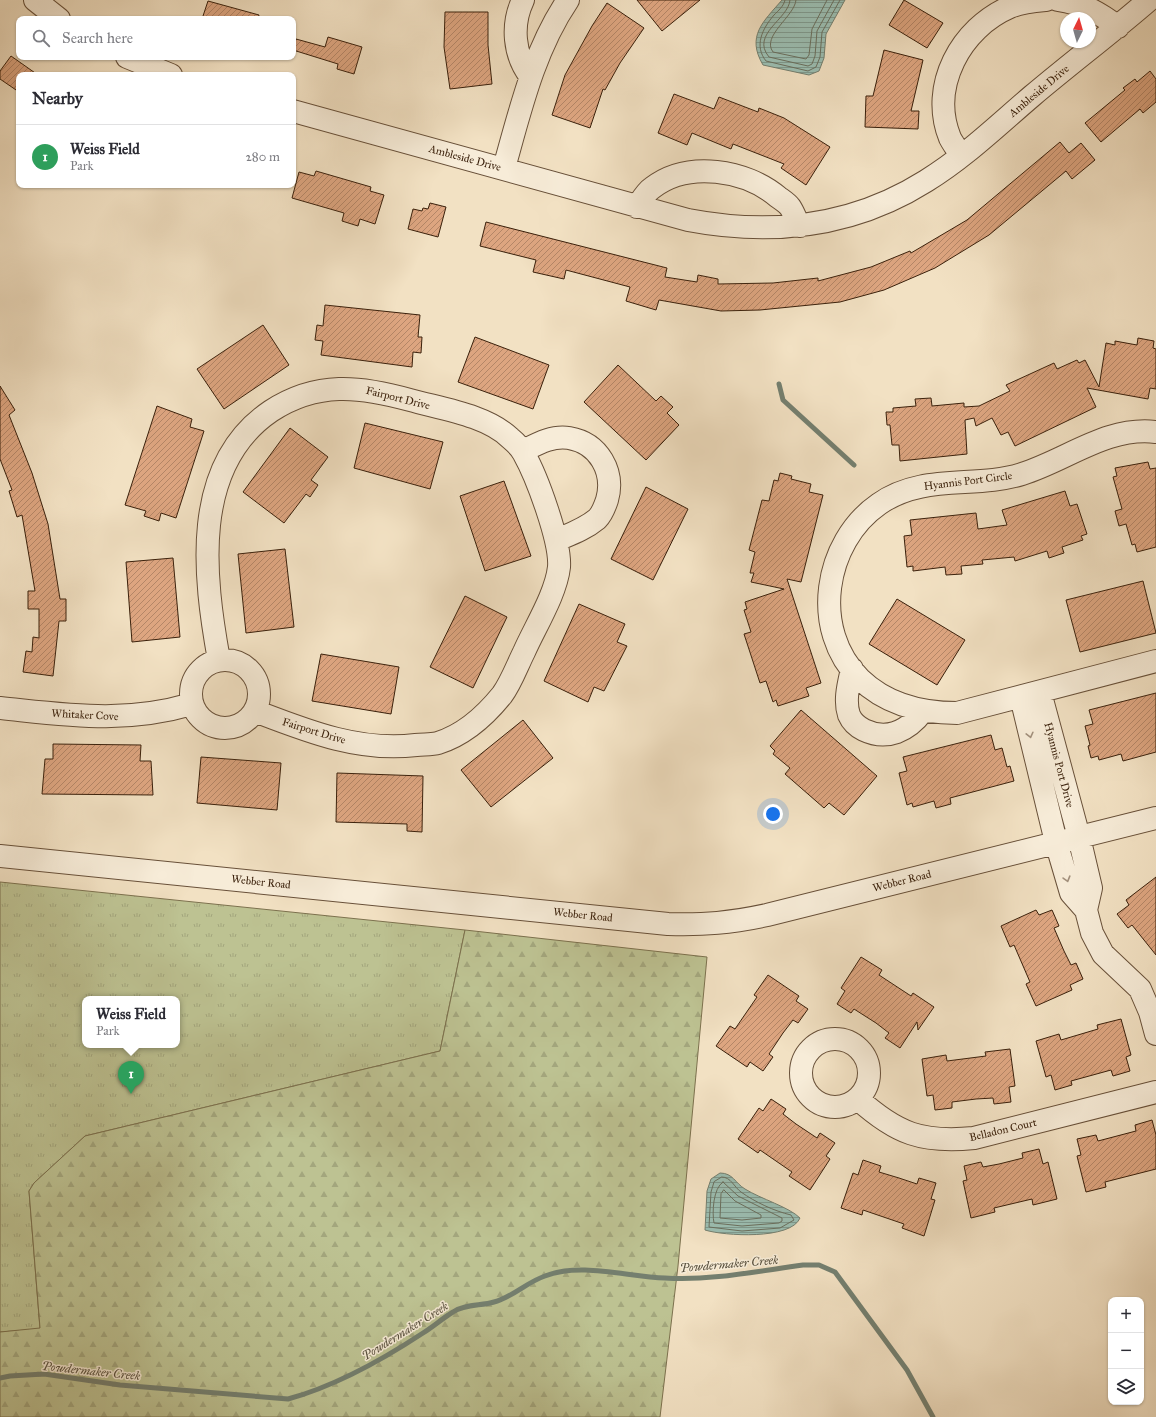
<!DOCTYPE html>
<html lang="en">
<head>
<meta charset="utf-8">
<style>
	body { margin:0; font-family:"IM FELL Great Primer",serif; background:#f2f2f3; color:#2b2b33 }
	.controls { position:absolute; right:12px; bottom:12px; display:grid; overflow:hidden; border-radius:8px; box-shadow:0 1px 3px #0004 }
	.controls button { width:36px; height:36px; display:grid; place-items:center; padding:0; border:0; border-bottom:1px solid #e1e1e2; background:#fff; color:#2b2b33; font:20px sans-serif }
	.compass { position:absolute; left:1060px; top:12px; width:36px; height:36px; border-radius:50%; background:#fff; box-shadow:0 1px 3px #0004; rotate:5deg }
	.you { position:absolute; left:773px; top:814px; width:14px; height:14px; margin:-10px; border:3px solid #fff; border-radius:50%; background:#1a73e8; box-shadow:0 0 0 6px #1a73e833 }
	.badge { display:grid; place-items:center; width:26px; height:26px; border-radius:50%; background:#0f766e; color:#fff; font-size:13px; font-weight:700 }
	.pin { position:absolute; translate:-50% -33px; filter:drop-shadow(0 1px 2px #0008) }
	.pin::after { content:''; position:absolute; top:21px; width:14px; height:12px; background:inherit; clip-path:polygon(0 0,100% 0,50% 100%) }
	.popup { position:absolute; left:82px; top:996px; width:98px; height:52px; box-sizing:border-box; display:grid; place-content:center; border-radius:8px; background:#fff; filter:drop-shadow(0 1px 3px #0005); font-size:13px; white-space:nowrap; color:#7c7c81 }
	.popup b { font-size:15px; color:#2b2b33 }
	.popup::after { content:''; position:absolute; left:50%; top:100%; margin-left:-8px; border:8px solid transparent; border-top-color:#fff }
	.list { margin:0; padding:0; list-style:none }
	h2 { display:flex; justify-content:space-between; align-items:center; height:52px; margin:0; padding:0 16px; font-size:17px }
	h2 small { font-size:13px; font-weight:400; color:#7c7c81 }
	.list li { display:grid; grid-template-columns:26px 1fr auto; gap:12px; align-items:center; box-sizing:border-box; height:64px; padding:0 16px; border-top:1px solid #e1e1e2 }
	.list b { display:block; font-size:15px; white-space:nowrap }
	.list p { margin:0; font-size:13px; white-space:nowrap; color:#7c7c81 }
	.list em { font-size:13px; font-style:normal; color:#7c7c81 }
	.icon { flex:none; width:22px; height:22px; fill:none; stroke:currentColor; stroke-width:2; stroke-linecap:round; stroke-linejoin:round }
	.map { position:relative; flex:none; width:1156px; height:1417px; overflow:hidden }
	.search { position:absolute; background:#fff; box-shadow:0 1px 3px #0004; left:16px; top:16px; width:280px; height:44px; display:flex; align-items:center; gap:10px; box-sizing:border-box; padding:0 14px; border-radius:8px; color:#7c7c81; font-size:15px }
	.panel { position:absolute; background:#fff; box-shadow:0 1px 3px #0004; left:16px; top:72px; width:280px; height:116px; border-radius:8px }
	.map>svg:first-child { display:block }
	.grass { fill:url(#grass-tufts); stroke:#7c714e; fill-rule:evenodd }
	.forest { fill:url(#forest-firs); stroke:#7c714e }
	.water { fill:url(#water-rules); stroke:#747f6f }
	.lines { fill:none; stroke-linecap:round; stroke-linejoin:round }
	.shore { stroke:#6a6f5e; stroke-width:1 }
	.stream { stroke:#747f6f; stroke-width:5 }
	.building { fill:url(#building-hatch); stroke:#3a200b }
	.minor-casing { stroke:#685039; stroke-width:24 }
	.minor { stroke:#f7ecd8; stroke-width:22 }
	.oneway { stroke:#a2907c }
	.labels { text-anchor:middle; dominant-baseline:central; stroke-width:3; stroke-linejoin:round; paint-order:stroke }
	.street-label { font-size:11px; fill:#3a200b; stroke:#f7ecd8 }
	.water-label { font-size:12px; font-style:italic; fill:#574f3d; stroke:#f7ecd8 }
</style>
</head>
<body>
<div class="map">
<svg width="1156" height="1417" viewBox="0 0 1156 1417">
	<defs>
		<pattern id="grass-tufts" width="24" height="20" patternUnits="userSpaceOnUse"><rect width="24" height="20" fill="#bdc292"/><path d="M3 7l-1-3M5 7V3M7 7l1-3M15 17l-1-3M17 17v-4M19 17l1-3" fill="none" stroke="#a3a67d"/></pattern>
		<pattern id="forest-firs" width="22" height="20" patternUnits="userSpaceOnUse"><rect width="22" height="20" fill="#bdc292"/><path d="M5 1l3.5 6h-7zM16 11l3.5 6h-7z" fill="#a3a67d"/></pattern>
		<pattern id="water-rules" width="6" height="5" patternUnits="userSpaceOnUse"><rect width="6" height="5" fill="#9bbeb2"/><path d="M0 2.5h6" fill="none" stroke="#7f9a8f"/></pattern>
		<pattern id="building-hatch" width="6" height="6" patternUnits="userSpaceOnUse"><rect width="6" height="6" fill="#dda580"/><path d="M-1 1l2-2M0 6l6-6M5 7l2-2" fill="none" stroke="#b48667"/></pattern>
	</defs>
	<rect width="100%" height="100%" fill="#f2e1c3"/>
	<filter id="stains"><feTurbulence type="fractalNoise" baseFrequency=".005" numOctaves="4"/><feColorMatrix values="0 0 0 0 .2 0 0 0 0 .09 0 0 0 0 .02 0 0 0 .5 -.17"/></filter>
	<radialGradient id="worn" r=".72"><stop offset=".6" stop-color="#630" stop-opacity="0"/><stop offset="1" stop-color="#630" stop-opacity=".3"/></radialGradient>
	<!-- grass -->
	<path class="grass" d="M 0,882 L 465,930 L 440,1051 L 85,1136 L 34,1183 L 29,1191 L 40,1329 L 0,1332 ZM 85,999 L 177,999 L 177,1045 L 85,1045 Z"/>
	<!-- forest -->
	<path class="forest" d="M 465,930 L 707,957 L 678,1266 L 660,1417 L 0,1417 L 0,1332 L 40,1328 L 29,1191 L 34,1183 L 85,1136 L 440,1051 Z"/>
	<!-- water -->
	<path class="water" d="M 782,0 L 845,0 L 826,34 L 824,58 L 819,71 L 809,75 L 763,65 C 746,36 763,22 782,0 Z
		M 720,1173 C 733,1173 735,1183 745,1189 C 761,1199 789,1207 800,1218 C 791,1240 724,1236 705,1230 L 707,1191 L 711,1179 Z"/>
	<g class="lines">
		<!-- shore -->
		<path class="shore" d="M 785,0 C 784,6 778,11 774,15 C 762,29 754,46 766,61 L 808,71 L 816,67 L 820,57 L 822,32 L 840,0
			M 790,0 C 789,19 750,34 769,57 L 808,66 L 812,64 L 815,56 L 817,31 L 834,0
			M 796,0 C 795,16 761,36 773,52 L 806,59 L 809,55 L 812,29 L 827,0
			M 722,1177 C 731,1177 734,1187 741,1192 C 755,1202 774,1211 791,1215 L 794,1220 L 780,1228 L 742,1231 L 709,1227 L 711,1192 L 714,1182 Z
			M 723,1182 L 738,1196 L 782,1218 L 782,1221 L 779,1223 L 742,1226 L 714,1223 C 712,1213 713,1188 723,1182 Z
			M 724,1190 L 735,1201 L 761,1215 L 761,1218 L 742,1220 L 720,1218 L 721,1194 Z"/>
		<!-- stream -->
		<path class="stream" d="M 779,384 L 783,400 L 854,465
			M 0,1378 L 10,1376 L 44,1374 L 120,1385 L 288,1399 C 336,1386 382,1360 423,1333 C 434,1326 443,1318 453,1312 C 465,1304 481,1306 494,1302 C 513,1297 527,1282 545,1276 C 581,1262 628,1277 665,1278 C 711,1281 758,1271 803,1265 L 819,1265 L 835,1272 L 907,1370 L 933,1417"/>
	</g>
	<!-- building -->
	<path class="building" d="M 637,0 L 700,0 L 662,31 Z
		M 904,0 L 943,23 L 927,48 L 889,25 Z
		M 208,1 L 259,15 L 258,19 L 202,19 Z
		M 607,3 L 644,28 L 620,63 L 605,90 L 603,89 L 590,128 L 552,115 L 565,75 L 592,26 Z
		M 445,12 L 488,12 L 488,45 L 492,84 L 450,89 L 444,47 Z
		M 328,37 L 362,47 L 354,74 L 337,69 L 338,64 L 293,50 L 296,39 L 325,47 Z
		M 884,50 L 923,60 L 911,111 L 919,111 L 918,129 L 865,127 L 866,96 L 873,96 Z
		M 11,56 L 38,75 L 19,75 L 19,92 L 0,79 L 0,71 Z
		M 1150,71 L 1156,79 L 1156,102 L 1143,113 L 1140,109 L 1101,142 L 1085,123 L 1125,90 L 1123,88 L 1135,79 L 1137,82 Z
		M 674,94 L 714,109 L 719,97 L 758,112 L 759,108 L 784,118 L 830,147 L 806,185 L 781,168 L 784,164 L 733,144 L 731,149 L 692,133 L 687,145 L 658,133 Z
		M 1060,142 L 1069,153 L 1081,143 L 1095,160 L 1072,179 L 1066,171 L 989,235 L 935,268 L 884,290 L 840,302 L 760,310 L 721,311 L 659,300 L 656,310 L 626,301 L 630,287 L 566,270 L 564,279 L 533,272 L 536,260 L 480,246 L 486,222 L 667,268 L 665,277 L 697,282 L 698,275 L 718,279 L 718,284 L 773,283 L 818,278 L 818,281 L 871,267 L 910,251 L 911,253 L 967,220 Z
		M 316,171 L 371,187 L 370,191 L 384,195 L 375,224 L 360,219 L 358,226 L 342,221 L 344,213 L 292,198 L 299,172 L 314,176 Z
		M 430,203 L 446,207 L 438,237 L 408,229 L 413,209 L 422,211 L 423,208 L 428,209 Z
		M 325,305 L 420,315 L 418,337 L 422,337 L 421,353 L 413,352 L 412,367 L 321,355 L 323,341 L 315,340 L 317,325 L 323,326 Z
		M 263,325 L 289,365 L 224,409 L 197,369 Z
		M 475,337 L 549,365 L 533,409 L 458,382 Z
		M 1138,338 L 1154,341 L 1153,348 L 1156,349 L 1156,389 L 1150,388 L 1148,399 L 1087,388 L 1096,407 L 1015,446 L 1008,432 L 1001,435 L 992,418 L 976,426 L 974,418 L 965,420 L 967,454 L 900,461 L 899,445 L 892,445 L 890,425 L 887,425 L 886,412 L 893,412 L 893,408 L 916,406 L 915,399 L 931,398 L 932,406 L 964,403 L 964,407 L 979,406 L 1010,391 L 1006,385 L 1054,363 L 1057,369 L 1077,360 L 1079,363 L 1085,360 L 1099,387 L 1106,343 L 1115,345 L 1115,341 L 1137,345 Z
		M 618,365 L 656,401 L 661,396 L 673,407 L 667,413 L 679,425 L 646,460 L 584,402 Z
		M 0,386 L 15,410 L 9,415 L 32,473 L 48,524 L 60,599 L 66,599 L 66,621 L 59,621 L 53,676 L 23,672 L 26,651 L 32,652 L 33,637 L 39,638 L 39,609 L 28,609 L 28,591 L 35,591 L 22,515 L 17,517 L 9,491 L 12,490 L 0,459 Z
		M 157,406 L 192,419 L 190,427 L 204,431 L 176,518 L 161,513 L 159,521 L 144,516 L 146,511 L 125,505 Z
		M 365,423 L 443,442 L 430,489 L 354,468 Z
		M 290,428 L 328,457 L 311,480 L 318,485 L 310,497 L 306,494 L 284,523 L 243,492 Z
		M 1148,462 L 1150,469 L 1156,468 L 1156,547 L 1137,552 L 1135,544 L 1132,545 L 1126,524 L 1119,526 L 1115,511 L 1122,509 L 1113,477 L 1117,476 L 1115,468 Z
		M 780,473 L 792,476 L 791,479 L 811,484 L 809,492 L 823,495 L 801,582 L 787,579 L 821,683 L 806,688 L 809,696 L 778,706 L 776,700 L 773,702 L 766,681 L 760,683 L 744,634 L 751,632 L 744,610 L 747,609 L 745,602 L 784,589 L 751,582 L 754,573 L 750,573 L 755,552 L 749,550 L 762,500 L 769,501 L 774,480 L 778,481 Z
		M 504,481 L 531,556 L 485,571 L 460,496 Z
		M 646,487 L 688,509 L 653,580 L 611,559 Z
		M 1065,491 L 1070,506 L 1077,504 L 1087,534 L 1081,536 L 1083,540 L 1062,547 L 1064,553 L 1049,558 L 1047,551 L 1015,561 L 1014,557 L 982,560 L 983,564 L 961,566 L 962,574 L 946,575 L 945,567 L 913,571 L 913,566 L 907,567 L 904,536 L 912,535 L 910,520 L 976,513 L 978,529 L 1007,525 L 1002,510 Z
		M 285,549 L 294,627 L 246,633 L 238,554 Z
		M 173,558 L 180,637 L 132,642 L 126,562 Z
		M 1143,581 L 1156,633 L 1080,652 L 1066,600 Z
		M 465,596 L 507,617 L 473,688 L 430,667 Z
		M 897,599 L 965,640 L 937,685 L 869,644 Z
		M 579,604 L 625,624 L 617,642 L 627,646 L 604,691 L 594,687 L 588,702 L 544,681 Z
		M 321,654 L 399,667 L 391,714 L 312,701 Z
		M 1156,693 L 1156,752 L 1123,761 L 1121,754 L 1099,760 L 1098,756 L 1091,758 L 1088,746 L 1090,745 L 1085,726 L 1093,724 L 1089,710 Z
		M 801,710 L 877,776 L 844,815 L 829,803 L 824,808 L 785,774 L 790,768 L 773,754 L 775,751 L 770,746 Z
		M 523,720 L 553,758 L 491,807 L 461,770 Z
		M 991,735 L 995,750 L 1002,748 L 1007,767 L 1010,766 L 1014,781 L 950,798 L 951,804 L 936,808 L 934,801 L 913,807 L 912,803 L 907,805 L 899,773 L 907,771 L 903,757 Z
		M 53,744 L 141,745 L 140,761 L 151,761 L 153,795 L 42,794 L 45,759 L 53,759 Z
		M 201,757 L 281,763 L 277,810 L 197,803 Z
		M 337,773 L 423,776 L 422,832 L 407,831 L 407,824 L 336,822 Z
		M 1156,877 L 1156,955 L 1132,925 L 1128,928 L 1117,914 L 1129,905 L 1126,900 Z
		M 1036,910 L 1039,915 L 1052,910 L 1059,926 L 1054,928 L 1064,951 L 1071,965 L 1076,963 L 1083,979 L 1070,985 L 1072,990 L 1036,1006 L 1026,984 L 1030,982 L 1014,945 L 1010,947 L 1001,926 Z
		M 861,957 L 882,970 L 879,975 L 911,996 L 913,993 L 934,1007 L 918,1030 L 917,1022 L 900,1048 L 885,1038 L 889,1033 L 876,1023 L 854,1009 L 851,1013 L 837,1004 L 845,991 L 841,988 Z
		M 768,975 L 799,996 L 796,1001 L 808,1009 L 798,1023 L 793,1020 L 783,1033 L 769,1054 L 773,1057 L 763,1071 L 750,1062 L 747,1067 L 716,1046 L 730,1026 L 735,1029 L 757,997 L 754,995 Z
		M 1121,1019 L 1131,1055 L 1126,1057 L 1130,1071 L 1113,1076 L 1111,1070 L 1071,1081 L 1072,1085 L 1055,1090 L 1051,1075 L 1046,1077 L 1036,1041 L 1059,1034 L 1061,1040 L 1098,1029 L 1097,1025 Z
		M 1010,1049 L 1015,1086 L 1009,1087 L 1011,1102 L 994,1104 L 993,1098 L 976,1099 L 952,1102 L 952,1108 L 935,1110 L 933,1095 L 927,1096 L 922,1059 L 946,1055 L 947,1061 L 986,1056 L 985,1052 Z
		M 771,1099 L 786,1109 L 783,1114 L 796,1124 L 817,1138 L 820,1133 L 835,1143 L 826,1156 L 830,1159 L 810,1190 L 789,1176 L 792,1172 L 760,1150 L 758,1153 L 738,1139 L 759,1108 L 763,1111 Z
		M 1152,1120 L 1156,1135 L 1156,1169 L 1105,1182 L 1106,1187 L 1086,1192 L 1077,1156 L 1081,1155 L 1077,1139 L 1096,1135 L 1098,1141 L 1136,1131 L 1135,1125 Z
		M 1039,1149 L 1043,1164 L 1048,1162 L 1057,1199 L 1033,1205 L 1032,1199 L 994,1208 L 995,1212 L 971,1218 L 963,1181 L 967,1180 L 964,1166 L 981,1162 L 983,1167 L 999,1164 L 1023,1158 L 1022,1153 Z
		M 863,1160 L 881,1166 L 879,1172 L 899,1178 L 917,1184 L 919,1178 L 936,1183 L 931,1199 L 935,1200 L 924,1236 L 902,1228 L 904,1224 L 863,1210 L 862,1215 L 841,1208 L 853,1173 L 858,1175 Z"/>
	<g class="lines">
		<!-- minor casing -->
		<g class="minor-casing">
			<path id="minor" d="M 35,0 L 59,19
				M 523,0 C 511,25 514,55 530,76
				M 1058,0 C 1083,4 1097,11 1118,27
				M 127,57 L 171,75
				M 293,111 L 688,220 C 772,236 853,227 926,181 C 965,157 998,125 1032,96 C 1071,63 1111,33 1149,0
				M 961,156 C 958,150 953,144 950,138 C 929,86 961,28 1010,7 C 1021,2 1034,1 1046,0
				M 504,168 C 520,111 534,50 568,0
				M 637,207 C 641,201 646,192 652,188 C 688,160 746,170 778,197 C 782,200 787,203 790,207 C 794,213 796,220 800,226
				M 1156,432 C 1107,426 1067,460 1022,474 C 975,489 923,473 879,504 C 824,542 810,630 860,679 C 887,705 921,713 957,713 L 1156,661
				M 523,451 C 537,444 553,435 569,438 C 599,443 615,472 607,500 C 605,506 602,514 597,519 C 585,529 571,534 557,540
				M 219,660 C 204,577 190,466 271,411 C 317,381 360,386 410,400 C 442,409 486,415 510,438 C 516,443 521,448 524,454 C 537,477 561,542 559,567 C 556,594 535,627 524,652 C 517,666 511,683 502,695 C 485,716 464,735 438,743 C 431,745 423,744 416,745 C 359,752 307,731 255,711
				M191 694a34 34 0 1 1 68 0a34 34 0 1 1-68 0Z
				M 852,669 C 849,683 844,700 849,715 C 852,722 858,727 864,730 C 887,741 908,731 923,711
				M 1040,692 L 1079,837 L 1091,888 L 1086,910
				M 1021,697 L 1056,842 L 1071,893 L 1086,910 L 1092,933 L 1103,954 L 1140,989 L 1150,1012 L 1156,1034
				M 0,708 C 69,715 124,724 192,704
				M 0,856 L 668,924 C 705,925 730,923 767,915 L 1156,818
				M801 1073a34 34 0 1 1 68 0a34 34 0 1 1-68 0Z
				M 858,1099 C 897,1134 922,1143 974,1138 L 1156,1092"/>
		</g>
		<!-- minor -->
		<use href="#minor" class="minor"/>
	</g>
	<!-- one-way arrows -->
	<defs><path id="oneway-chevron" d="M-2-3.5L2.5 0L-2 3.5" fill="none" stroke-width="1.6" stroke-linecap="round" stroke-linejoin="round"/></defs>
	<g class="oneway">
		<use href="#oneway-chevron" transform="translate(1030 735) rotate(76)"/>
		<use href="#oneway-chevron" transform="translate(1067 879) rotate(74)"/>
	</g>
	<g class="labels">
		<!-- street labels -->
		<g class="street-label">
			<text transform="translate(1039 91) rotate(-40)">Ambleside Drive</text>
			<text transform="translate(465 158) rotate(15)">Ambleside Drive</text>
			<text transform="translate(398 398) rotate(14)">Fairport Drive</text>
			<text transform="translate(968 481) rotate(-7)">Hyannis Port Circle</text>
			<text transform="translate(85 715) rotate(3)">Whitaker Cove</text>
			<text transform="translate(314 731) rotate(17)">Fairport Drive</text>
			<text transform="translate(1059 765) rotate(75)">Hyannis Port Drive</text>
			<text transform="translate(902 881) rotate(-14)">Webber Road</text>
			<text transform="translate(261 882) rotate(6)">Webber Road</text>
			<text transform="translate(583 915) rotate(6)">Webber Road</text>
			<text transform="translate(1003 1130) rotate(-13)">Belladon Court</text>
		</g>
		<!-- water labels -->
		<g class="water-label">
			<text transform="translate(729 1264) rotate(-5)">Powdermaker Creek</text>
			<text transform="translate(405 1331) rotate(-32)">Powdermaker Creek</text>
			<text transform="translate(91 1371) rotate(6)">Powdermaker Creek</text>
		</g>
	</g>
	<rect width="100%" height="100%" filter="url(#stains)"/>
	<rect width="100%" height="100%" fill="url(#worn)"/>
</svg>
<div class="controls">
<button>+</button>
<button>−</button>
<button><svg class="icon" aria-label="layers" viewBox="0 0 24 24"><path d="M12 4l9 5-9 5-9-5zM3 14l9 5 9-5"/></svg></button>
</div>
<svg class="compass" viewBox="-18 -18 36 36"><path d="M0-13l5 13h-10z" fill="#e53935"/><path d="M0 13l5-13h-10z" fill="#7c7c81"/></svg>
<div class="you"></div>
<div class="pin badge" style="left:131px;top:1094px;background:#2e9e5b">1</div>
<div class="popup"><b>Weiss Field</b>Park</div>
<div class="search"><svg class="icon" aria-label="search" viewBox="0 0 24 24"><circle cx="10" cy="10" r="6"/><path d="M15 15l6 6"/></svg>Search here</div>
<section class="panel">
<h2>Nearby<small></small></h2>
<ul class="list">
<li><span class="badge" style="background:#2e9e5b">1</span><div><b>Weiss Field</b><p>Park</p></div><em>280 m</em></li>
</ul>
</section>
</div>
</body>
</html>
